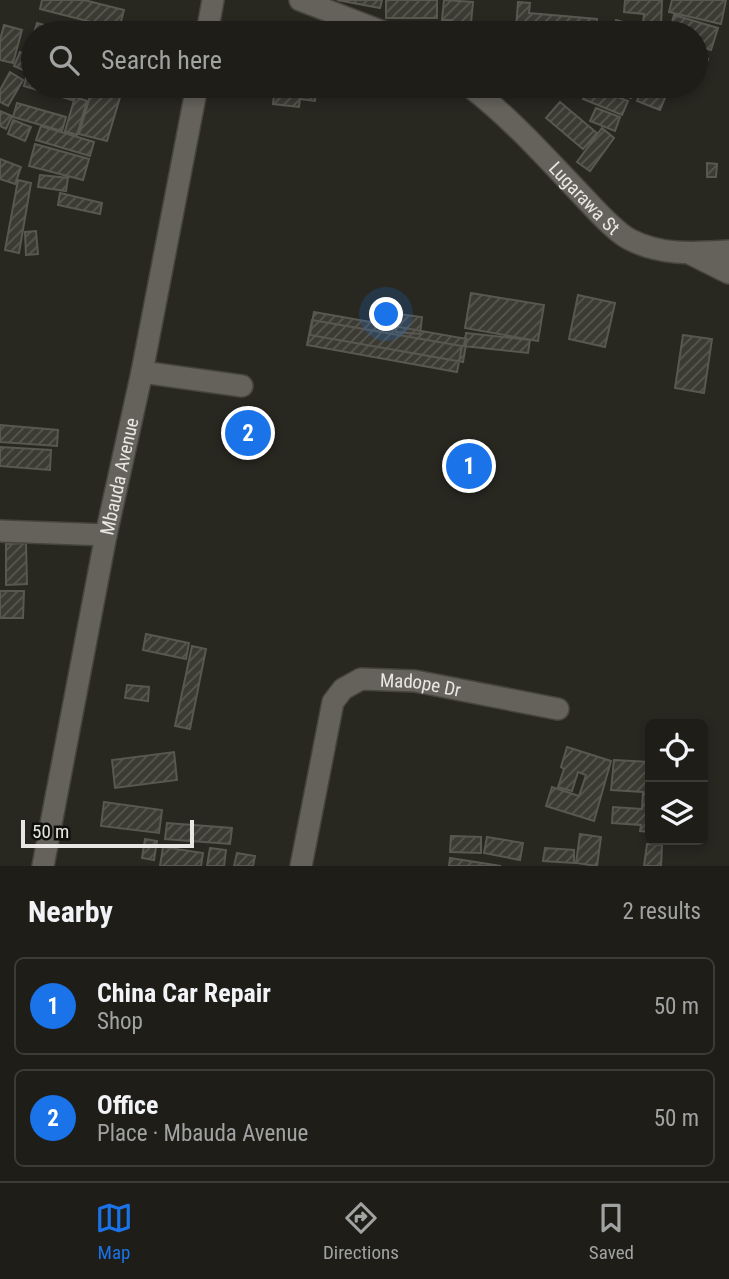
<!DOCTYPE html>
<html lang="en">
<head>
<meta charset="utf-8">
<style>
	body { margin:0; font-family:"Roboto Condensed",sans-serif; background:#2b2a25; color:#f1f3f6 }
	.controls { position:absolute; right:21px; bottom:21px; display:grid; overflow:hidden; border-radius:10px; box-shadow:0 4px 10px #0003 }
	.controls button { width:63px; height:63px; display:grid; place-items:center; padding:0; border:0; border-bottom:2px solid #3c3b37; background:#1e1d18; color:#f1f3f6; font:35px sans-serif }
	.scale { position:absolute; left:21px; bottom:18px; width:173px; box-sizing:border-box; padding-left:7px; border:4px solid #e8e7e3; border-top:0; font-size:19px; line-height:24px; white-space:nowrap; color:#e8e7e3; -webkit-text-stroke:5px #10100c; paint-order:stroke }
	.you { position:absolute; left:387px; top:315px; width:24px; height:24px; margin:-18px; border:5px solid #fff; border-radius:50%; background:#1a73e8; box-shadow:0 0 0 10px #1a73e833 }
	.badge { display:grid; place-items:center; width:46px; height:46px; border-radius:50%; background:#1a73e8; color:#fff; font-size:23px; font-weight:700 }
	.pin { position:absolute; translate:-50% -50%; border:4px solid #fff; box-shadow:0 2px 7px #0006 }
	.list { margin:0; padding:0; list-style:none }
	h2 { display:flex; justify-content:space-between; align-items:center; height:91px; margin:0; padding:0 28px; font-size:30px }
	h2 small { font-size:23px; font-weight:400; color:#a1a2a2 }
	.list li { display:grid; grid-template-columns:46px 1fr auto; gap:21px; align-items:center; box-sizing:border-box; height:98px; margin:0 14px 14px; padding:0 14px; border:2px solid #3c3b37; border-radius:10px }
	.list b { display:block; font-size:26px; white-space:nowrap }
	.list p { margin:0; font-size:23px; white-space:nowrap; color:#a1a2a2 }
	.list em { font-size:23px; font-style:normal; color:#a1a2a2 }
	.icon { flex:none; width:38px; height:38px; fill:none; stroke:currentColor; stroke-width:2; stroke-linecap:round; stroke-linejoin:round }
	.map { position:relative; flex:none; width:729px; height:866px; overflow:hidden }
	.search { position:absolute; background:#1e1d18; box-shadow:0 4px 10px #0003; left:21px; right:21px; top:21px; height:77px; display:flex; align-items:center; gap:18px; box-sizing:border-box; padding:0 24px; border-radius:38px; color:#a1a2a2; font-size:26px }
	.sheet { height:315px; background:#1e1d18 }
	nav { display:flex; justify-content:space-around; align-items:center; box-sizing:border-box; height:98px; border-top:2px solid #3c3b37; background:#1e1d18; font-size:19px; color:#a1a2a2 }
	nav a { display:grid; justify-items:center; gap:4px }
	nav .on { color:#1a73e8 }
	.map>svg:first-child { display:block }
	.building { fill:url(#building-hatch); stroke:#595850; stroke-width:2 }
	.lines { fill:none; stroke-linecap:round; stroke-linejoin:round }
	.minor-casing { stroke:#45443d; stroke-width:24 }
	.minor { stroke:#64625a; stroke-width:21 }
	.labels { text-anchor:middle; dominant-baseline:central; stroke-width:7; stroke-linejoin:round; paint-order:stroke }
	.street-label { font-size:19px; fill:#e8e7e3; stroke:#10100c }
</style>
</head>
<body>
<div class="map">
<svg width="729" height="866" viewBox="0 0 729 866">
	<defs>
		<pattern id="building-hatch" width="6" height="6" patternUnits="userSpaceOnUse" patternTransform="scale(1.75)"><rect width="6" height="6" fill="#3c3b33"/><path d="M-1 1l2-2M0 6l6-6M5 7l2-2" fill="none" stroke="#585750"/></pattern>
	</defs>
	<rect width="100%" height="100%" fill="#282720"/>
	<!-- building -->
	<path class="building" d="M 42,0 L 84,0 L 124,10 L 119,29 L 40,9 Z
		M 337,0 L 382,0 L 380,8 Z
		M 386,0 L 437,0 L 437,18 L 386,18 Z
		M 444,0 L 473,2 L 470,33 L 451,33 L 452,20 L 442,20 Z
		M 625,0 L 662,0 L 661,25 L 643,23 L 644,14 L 624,12 Z
		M 672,0 L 726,0 L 721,24 L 669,12 Z
		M 518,2 L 530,3 L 529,13 L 597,19 L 596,33 L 516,28 Z
		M 674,15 L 718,28 L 711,50 L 696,46 L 696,33 L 669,33 Z
		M 616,20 L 655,31 L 654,33 L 612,33 Z
		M 37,23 L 51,27 L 49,33 L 34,33 Z
		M 54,23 L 96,33 L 52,33 Z
		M 4,25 L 22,30 L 13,63 L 0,60 L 0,40 Z
		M 20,52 L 29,56 L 23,70 L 14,66 Z
		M 696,53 L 708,59 L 699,77 L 696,75 Z
		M 28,70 L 33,72 L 33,86 L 76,86 L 72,100 L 24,86 Z
		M 10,72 L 23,80 L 8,106 L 0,102 L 0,90 Z
		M 93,86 L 121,94 L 107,141 L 79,134 Z
		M 275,86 L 317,86 L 315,101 L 300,99 L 299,107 L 273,104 Z
		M 590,86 L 628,101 L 622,115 L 583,99 Z
		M 596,86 L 635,86 L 631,98 Z
		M 643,86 L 670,86 L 660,110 L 637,101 Z
		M 75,97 L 87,101 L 77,135 L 65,131 Z
		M 560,102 L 597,133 L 583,149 L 546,118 Z
		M 17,103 L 66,117 L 62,131 L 13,117 Z
		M 596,108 L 620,117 L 615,131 L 590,121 Z
		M 0,111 L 12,116 L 6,129 L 0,126 Z
		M 13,120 L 31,127 L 25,141 L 8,134 Z
		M 41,126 L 94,142 L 90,156 L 36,140 Z
		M 602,128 L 614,138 L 590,171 L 577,162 Z
		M 35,144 L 89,159 L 83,180 L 29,166 Z
		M 0,159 L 21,167 L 15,184 L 0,179 Z
		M 707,163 L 717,164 L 716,177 L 707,177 Z
		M 40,175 L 68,178 L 66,191 L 38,187 Z
		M 18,180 L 31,183 L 19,253 L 5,250 Z
		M 60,193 L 102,203 L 100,214 L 58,205 Z
		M 36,231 L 38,254 L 26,255 L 25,232 Z
		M 471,293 L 544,305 L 538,341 L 465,328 Z
		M 578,295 L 615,303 L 605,347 L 569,339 Z
		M 314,312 L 467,339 L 463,362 L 310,335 Z
		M 398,314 L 422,317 L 420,334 L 396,332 Z
		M 312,320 L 462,346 L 457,372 L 307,345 Z
		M 466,333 L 530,340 L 528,353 L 464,346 Z
		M 683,335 L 712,339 L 704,393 L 675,388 Z
		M 242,408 L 263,412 L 254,459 L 233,454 Z
		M 0,425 L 58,430 L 57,446 L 0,442 Z
		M 0,447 L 51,450 L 50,470 L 0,466 Z
		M 26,543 L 27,584 L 6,585 L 6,544 Z
		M 0,591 L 24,591 L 23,618 L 0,618 Z
		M 146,634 L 189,643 L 186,659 L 143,650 Z
		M 192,646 L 206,649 L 190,729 L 175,726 Z
		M 127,685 L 149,687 L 148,701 L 125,698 Z
		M 567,747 L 611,761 L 594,821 L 546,806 L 552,787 L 579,796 L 586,775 L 578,772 L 572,791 L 558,787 L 564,769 L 561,767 Z
		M 174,752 L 177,780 L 115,788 L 112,760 Z
		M 614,760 L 650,762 L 650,832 L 640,831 L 641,825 L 612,823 L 613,807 L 642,809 L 643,792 L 611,790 Z
		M 104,802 L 162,810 L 159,833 L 101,826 Z
		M 167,823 L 232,828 L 230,844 L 165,839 Z
		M 580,834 L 601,837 L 597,866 L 576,863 Z
		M 451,836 L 481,837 L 481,853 L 450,852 Z
		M 487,837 L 523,843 L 520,860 L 484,853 Z
		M 145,839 L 157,841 L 154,860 L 142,858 Z
		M 647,844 L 662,845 L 661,866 L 644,866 Z
		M 163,847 L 203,853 L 201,866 L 160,866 Z
		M 210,848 L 226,850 L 224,866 L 207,866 Z
		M 545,848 L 574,850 L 574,863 L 543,861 Z
		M 237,853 L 255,856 L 253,866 L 234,866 Z
		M 450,858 L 501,866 L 449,866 Z"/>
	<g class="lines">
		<!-- minor casing -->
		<g class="minor-casing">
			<g id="minor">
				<path d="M 300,0 L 386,33"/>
				<path d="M 207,33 L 213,0"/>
				<path id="s1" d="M 469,86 C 508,116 540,151 574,187 C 588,201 612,230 629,239 C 661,256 695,253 729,251"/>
				<path d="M 691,254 L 729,273"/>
				<path d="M 142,372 L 242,386"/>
				<path d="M 0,531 L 106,535"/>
				<path id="s2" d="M 43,866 L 106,535 L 142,372 L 197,86"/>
				<path id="s3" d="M 301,866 L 333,702 L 343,689 L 361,679 L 415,681 L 558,709"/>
			</g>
		</g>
		<!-- minor -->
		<use href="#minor" class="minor"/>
	</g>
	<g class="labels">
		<!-- street labels -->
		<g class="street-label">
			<text stroke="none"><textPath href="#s1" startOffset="161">Lugarawa St</textPath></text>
			<text stroke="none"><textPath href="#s2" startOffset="397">Mbauda Avenue</textPath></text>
			<text stroke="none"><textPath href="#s3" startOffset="264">Madope Dr</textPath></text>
		</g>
	</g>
</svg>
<div class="controls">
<button><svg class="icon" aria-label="locate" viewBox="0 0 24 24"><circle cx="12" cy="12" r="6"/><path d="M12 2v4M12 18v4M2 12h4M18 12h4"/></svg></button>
<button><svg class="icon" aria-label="layers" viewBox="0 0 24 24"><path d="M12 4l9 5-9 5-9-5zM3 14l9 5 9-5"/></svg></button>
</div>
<div class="scale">50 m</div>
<div class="you"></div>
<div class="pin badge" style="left:469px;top:466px">1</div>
<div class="pin badge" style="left:248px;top:433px">2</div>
<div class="search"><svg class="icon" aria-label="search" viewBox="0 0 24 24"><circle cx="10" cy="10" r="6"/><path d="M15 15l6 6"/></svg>Search here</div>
</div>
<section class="sheet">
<h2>Nearby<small>2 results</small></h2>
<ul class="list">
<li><span class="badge">1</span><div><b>China Car Repair</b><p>Shop</p></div><em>50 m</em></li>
<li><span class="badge">2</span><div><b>Office</b><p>Place · Mbauda Avenue</p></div><em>50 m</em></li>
</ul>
</section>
<nav>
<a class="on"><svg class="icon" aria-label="map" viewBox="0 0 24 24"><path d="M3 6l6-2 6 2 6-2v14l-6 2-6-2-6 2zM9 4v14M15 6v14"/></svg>Map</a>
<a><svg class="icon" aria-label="directions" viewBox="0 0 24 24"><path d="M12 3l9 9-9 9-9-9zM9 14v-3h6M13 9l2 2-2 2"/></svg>Directions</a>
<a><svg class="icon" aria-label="saved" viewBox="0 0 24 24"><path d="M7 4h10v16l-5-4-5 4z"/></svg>Saved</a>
</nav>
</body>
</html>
